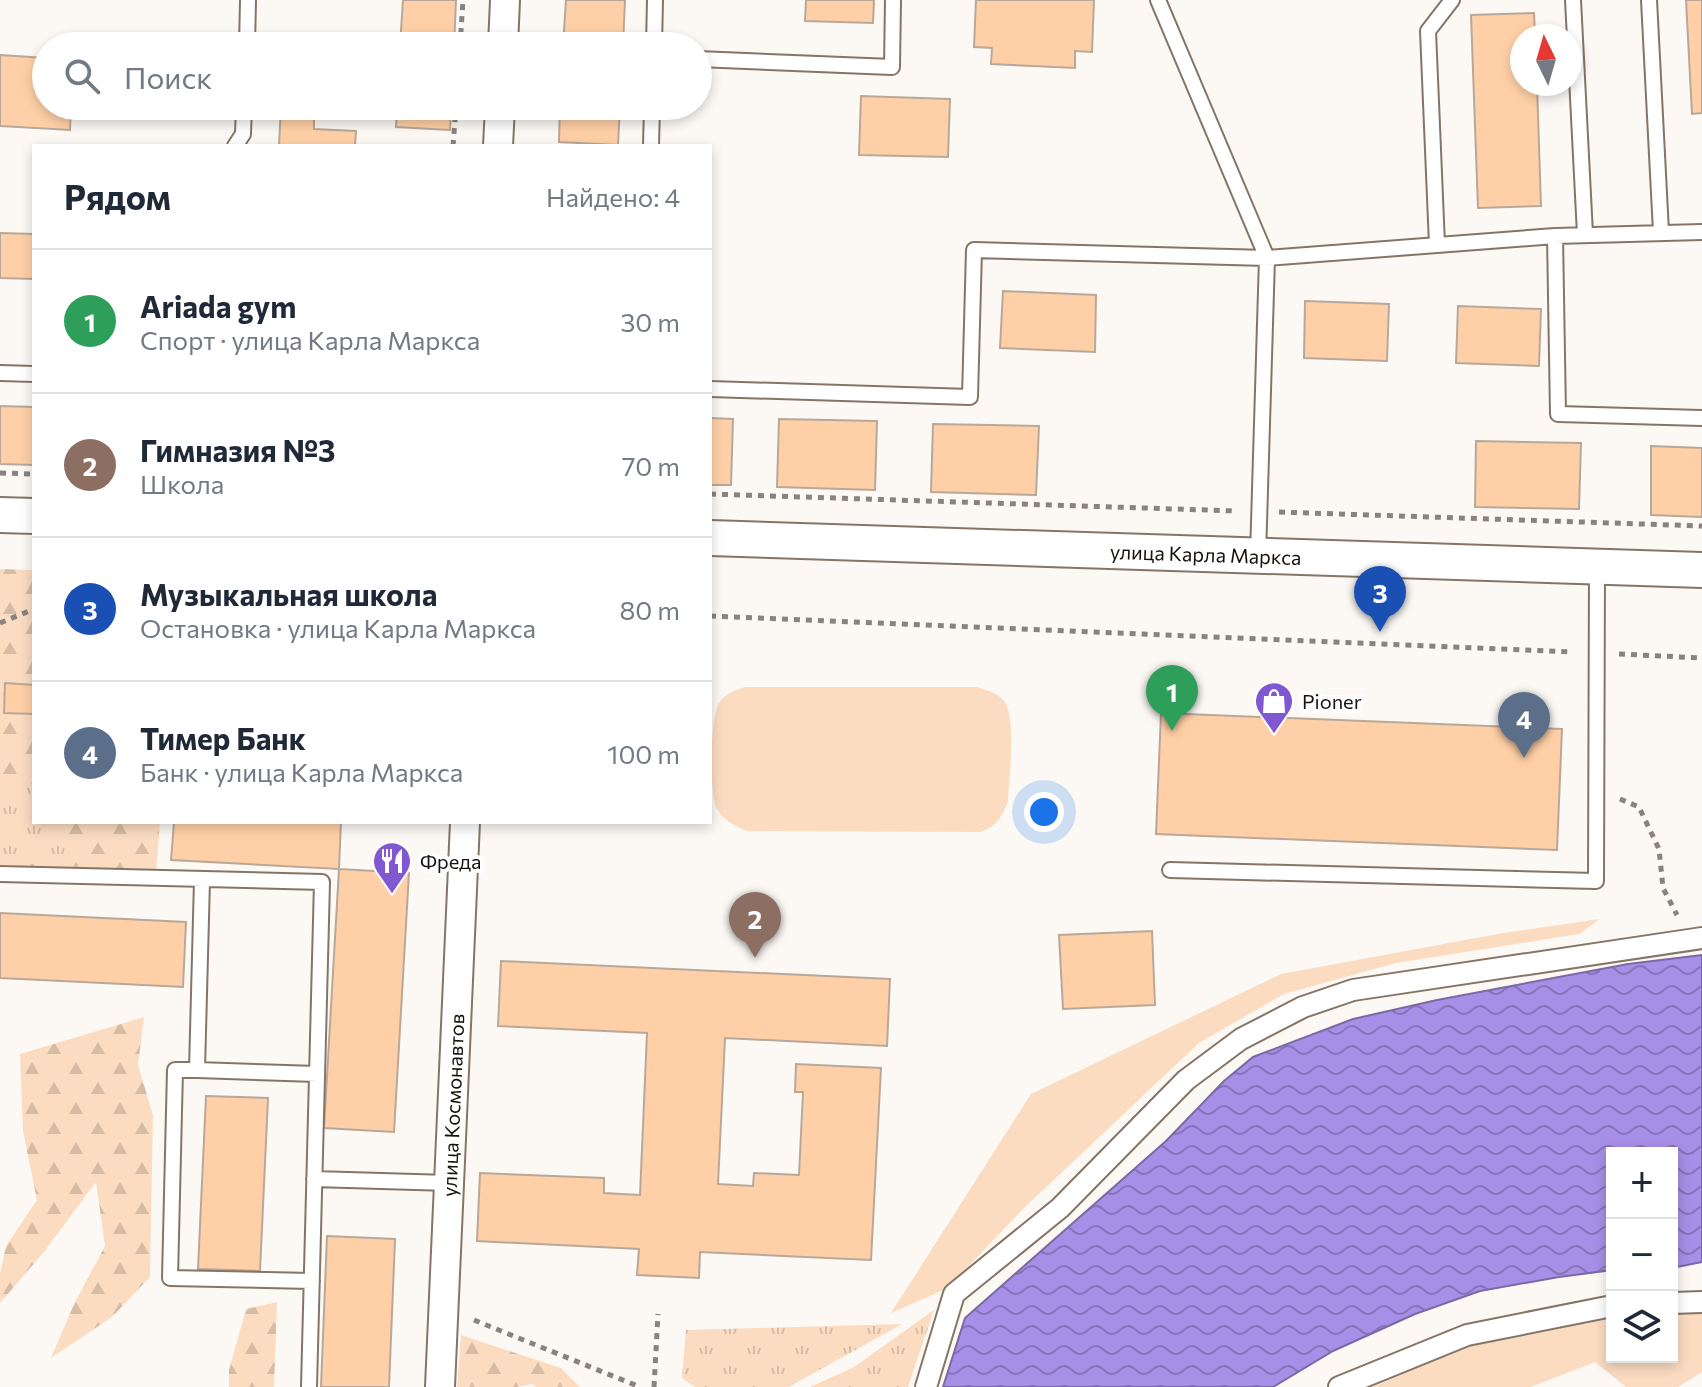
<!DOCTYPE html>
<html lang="ru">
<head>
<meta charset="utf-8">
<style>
	body { margin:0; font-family:Commissioner,sans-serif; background:#f6f6f7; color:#1f2937 }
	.controls { position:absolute; right:24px; bottom:24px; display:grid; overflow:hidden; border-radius:0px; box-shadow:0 4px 12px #0003 }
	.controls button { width:72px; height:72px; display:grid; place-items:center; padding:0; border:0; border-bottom:2px solid #e0e1e3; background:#fff; color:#1f2937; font:40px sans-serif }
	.compass { position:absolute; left:1510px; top:24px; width:72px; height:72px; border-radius:50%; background:#fff; box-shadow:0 4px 12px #0003; rotate:355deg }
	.you { position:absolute; left:1044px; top:812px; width:28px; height:28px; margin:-20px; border:6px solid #fff; border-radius:50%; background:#1a73e8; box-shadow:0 0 0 12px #1a73e833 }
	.badge { display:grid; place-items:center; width:52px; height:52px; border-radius:50%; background:#111827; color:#fff; font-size:26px; font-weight:700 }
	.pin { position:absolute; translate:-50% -66px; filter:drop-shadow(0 2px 4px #0008) }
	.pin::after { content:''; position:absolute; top:42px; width:28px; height:24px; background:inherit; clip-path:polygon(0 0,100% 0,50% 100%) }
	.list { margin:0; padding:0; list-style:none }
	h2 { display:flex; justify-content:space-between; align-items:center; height:104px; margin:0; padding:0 32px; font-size:34px }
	h2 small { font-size:26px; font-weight:400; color:#747a83 }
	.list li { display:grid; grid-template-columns:52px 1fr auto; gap:24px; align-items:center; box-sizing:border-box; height:144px; padding:0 32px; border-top:2px solid #e0e1e3 }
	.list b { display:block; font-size:30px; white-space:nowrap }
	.list p { margin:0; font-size:26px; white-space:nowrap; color:#747a83 }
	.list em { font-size:26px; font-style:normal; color:#747a83 }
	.icon { flex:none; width:44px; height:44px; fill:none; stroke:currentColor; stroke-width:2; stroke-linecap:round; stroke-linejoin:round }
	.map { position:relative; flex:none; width:1702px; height:1387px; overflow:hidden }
	.search { position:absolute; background:#fff; box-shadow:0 4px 12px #0003; left:32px; top:32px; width:680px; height:88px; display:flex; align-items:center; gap:20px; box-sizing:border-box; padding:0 28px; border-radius:44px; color:#747a83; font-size:30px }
	.panel { position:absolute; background:#fff; box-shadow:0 4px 12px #0003; left:32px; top:144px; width:680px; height:680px; border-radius:0px }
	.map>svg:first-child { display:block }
	.green { fill:#fbdcc1 }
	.forest { fill:url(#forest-firs) }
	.park { fill:url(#park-tufts) }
	.water { fill:url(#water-waves); stroke:#7b69a5; stroke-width:2 }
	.building { fill:#ffd0a7; stroke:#b9a899; stroke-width:2 }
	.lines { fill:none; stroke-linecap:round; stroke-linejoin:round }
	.service-casing { stroke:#857567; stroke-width:18 }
	.pedestrian-casing { stroke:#857567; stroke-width:24 }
	.minor-casing { stroke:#857567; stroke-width:32 }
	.tertiary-casing { stroke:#857567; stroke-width:38 }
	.path { stroke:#88837f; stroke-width:5; stroke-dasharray:6 6; stroke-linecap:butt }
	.service { stroke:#fff; stroke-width:14 }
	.pedestrian { stroke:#fff; stroke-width:20 }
	.minor { stroke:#fff; stroke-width:28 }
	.tertiary { stroke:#fff; stroke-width:34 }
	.labels { text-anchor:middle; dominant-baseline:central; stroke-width:8; stroke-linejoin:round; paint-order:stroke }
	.street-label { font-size:20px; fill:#17110c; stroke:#fff }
	.poi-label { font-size:20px; fill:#17110c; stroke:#fff; text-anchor:start }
</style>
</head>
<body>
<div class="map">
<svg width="1702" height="1387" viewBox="0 0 1702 1387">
	<defs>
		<pattern id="forest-firs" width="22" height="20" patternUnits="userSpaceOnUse" patternTransform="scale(2)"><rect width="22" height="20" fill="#fbdcc1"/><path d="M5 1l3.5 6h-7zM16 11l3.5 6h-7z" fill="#d6bca5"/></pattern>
		<pattern id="park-tufts" width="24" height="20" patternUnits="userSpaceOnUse" patternTransform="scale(2)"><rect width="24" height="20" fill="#fbdcc1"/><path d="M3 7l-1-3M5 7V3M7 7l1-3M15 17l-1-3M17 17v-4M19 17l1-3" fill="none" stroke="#d6bca5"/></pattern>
		<pattern id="water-waves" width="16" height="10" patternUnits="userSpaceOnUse" patternTransform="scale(2)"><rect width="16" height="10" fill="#a68fe6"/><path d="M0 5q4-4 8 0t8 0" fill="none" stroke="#8673b9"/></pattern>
	</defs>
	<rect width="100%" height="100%" fill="#fcf9f5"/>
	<!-- green -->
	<path class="green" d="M 745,687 L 976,687 C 986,690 997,692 1004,701 C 1017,718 1009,778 1008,801 C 1002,817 997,826 981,832 L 747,831 C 735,826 724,821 717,809 C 709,795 710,717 719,703 C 725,694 735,690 745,687 Z
		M 1600,919 L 1579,934 L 1396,963 L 1284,994 L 1199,1043 L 1024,1208 L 948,1288 L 891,1313 L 1031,1094 L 1281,974 L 1503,933 Z
		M 1702,1310 L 1702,1372 L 1678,1387 L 1626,1387 L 1595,1362 L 1531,1387 L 1373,1387 L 1469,1345 L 1612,1317 L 1612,1357 L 1672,1357 L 1672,1312 Z"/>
	<!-- forest -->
	<path class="forest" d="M 0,569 L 34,570 L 34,822 L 160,822 L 155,886 L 0,878 Z
		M 144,1017 L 138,1065 L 153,1115 L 150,1277 L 112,1317 L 51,1358 L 74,1304 L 105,1246 L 96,1182 L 44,1252 L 0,1303 L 0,1274 L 6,1246 L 37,1200 L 23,1131 L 20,1054 Z
		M 277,1302 L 274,1387 L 229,1387 L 229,1370 L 246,1309 Z
		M 461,1335 L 561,1368 L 580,1387 L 536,1387 L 532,1384 L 517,1387 L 457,1387 Z"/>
	<!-- park -->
	<path class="park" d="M 0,779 L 34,784 L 34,822 L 67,822 L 63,866 L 0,862 Z
		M 934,1310 L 908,1387 L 810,1387 L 854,1367 Z
		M 902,1324 L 789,1387 L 695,1387 L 682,1378 L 686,1330 Z"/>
	<!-- water -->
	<path class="water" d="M 1702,955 L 1702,1262 L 1672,1268 L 1672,1153 L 1612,1153 L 1612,1270 L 1559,1277 L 1480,1291 L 1415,1314 L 1333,1351 L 1273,1387 L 943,1387 L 965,1318 L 1166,1141 L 1224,1081 L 1253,1057 L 1353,1019 L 1437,1000 L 1628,964 Z"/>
	<!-- building -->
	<path class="building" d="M 403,0 L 456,0 L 454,46 L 400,46 Z
		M 566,0 L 625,0 L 623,46 L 563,46 Z
		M 806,0 L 874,0 L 873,23 L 805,21 Z
		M 976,0 L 1094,0 L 1092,52 L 1075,51 L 1075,68 L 991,64 L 992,48 L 974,47 Z
		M 1686,0 L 1702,0 L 1702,113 L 1692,114 Z
		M 1534,13 L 1535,36 L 1522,36 L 1522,84 L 1537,84 L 1541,206 L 1478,208 L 1471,15 Z
		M 0,55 L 46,58 L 46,106 L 71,106 L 70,130 L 0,126 Z
		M 861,96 L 950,99 L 948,157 L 859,155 Z
		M 281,106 L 314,106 L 314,129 L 356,131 L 355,146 L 279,146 Z
		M 397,106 L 451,106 L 450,130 L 396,127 Z
		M 560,106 L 620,106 L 618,145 L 559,142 Z
		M 0,233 L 34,234 L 34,279 L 0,278 Z
		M 1003,291 L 1096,295 L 1095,352 L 1000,348 Z
		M 1305,301 L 1389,304 L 1387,361 L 1304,358 Z
		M 1458,306 L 1541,309 L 1539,366 L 1456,363 Z
		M 0,406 L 34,407 L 34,465 L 0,464 Z
		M 710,418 L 733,419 L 731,485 L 710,485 Z
		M 779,419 L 877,421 L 875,490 L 777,487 Z
		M 933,424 L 1039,426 L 1036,495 L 931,492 Z
		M 1476,441 L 1581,443 L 1579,509 L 1475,507 Z
		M 1651,446 L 1702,448 L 1702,517 L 1651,515 Z
		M 5,683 L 34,685 L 34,714 L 4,713 Z
		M 1161,713 L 1562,729 L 1557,850 L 1156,834 Z
		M 174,822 L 341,822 L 339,869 L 171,860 Z
		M 339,869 L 409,873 L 394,1132 L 324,1128 Z
		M 0,913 L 186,922 L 183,987 L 0,978 Z
		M 1152,931 L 1155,1005 L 1063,1009 L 1059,935 Z
		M 501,961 L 890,979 L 887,1046 L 725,1038 L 718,1184 L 753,1186 L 754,1173 L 799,1175 L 803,1092 L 795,1092 L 796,1064 L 881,1068 L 871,1260 L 700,1252 L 699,1278 L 637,1275 L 639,1249 L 477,1241 L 480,1173 L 604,1178 L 604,1193 L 640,1195 L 647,1033 L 498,1026 Z
		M 206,1096 L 268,1098 L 260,1271 L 198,1269 Z
		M 327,1236 L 395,1239 L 389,1387 L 321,1387 Z"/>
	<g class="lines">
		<!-- service casing -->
		<g class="service-casing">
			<path id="service" d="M 1158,0 L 1267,258 L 1258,556
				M 1573,0 L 1585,234
				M 1649,0 L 1661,232
				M 247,46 L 248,0
				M 654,46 L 655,0
				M 698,59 L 892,67 L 893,0
				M 235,146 L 243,134 L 244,106
				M 651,146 L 652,106
				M 1555,236 L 1702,232
				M 1437,245 L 1428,31 L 1452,0
				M 0,373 L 34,374
				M 710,389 L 970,397 L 974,250 L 1267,258 L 1555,236 L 1558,414 L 1702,418
				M 1170,870 L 1596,881 L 1597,567
				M 0,874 L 322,882 L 309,1387
				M 202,880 L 197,1070 L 317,1074
				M 197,1070 L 175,1070 L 170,1278 L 312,1281
				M 314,1179 L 449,1183"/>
		</g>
		<!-- pedestrian casing -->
		<g class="pedestrian-casing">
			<path id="pedestrian" d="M 1672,1303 L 1702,1302
				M 926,1387 L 954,1294 L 1060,1208 L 1186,1080 L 1241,1039 L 1303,1007 L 1353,990 L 1702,938
				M 1339,1387 L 1467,1335 L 1612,1306"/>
		</g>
		<!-- minor casing -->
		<g class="minor-casing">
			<g id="minor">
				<path d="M 503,46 L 505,0"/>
				<path d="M 498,146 L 500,106"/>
				<path id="s1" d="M 440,1387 L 465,822"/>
			</g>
		</g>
		<!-- tertiary casing -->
		<g class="tertiary-casing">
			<g id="tertiary">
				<path d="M 0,515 L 34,516"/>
				<path id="s2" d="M 710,538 L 1702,570"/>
			</g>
		</g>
		<!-- path -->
		<path class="path" d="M 460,46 L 463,0
			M 453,146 L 456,106
			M 0,473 L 34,474
			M 710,494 L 1237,511
			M 1279,512 L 1702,526
			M 710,616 L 1573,652
			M 0,623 L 34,609
			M 1619,654 L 1702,658
			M 1620,799 L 1639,807 L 1659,849 L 1663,888 L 1677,915
			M 474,1320 L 640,1387
			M 654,1387 L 658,1314"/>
		<!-- service -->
		<use href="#service" class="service"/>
		<!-- pedestrian -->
		<use href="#pedestrian" class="pedestrian"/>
		<!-- minor -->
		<use href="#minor" class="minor"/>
		<!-- tertiary -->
		<use href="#tertiary" class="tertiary"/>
	</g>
	<!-- icons -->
	<defs>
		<g id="shop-pin" transform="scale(2)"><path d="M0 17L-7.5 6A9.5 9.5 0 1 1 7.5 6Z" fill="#8058d2" stroke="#fff"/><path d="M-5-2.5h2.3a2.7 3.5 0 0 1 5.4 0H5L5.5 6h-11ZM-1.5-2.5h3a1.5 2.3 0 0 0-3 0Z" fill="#fff"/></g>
		<g id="restaurant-pin" transform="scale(2)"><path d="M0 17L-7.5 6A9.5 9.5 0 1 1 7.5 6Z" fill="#8058d2" stroke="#fff"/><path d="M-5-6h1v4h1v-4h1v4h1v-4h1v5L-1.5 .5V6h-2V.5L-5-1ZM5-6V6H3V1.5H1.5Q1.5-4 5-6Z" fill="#fff"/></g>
	</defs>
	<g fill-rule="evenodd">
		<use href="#shop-pin" x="1274" y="701"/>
		<use href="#restaurant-pin" x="392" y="861"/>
	</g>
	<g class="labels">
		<!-- street labels -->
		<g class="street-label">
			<text stroke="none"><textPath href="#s2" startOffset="496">улица Карла Маркса</textPath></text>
			<text stroke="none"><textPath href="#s1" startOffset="282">улица Космонавтов</textPath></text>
		</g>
		<!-- poi labels -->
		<g class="poi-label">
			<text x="1302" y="701">Pioner</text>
			<text x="420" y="861">Фреда</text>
		</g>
	</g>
</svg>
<div class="controls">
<button>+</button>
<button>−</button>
<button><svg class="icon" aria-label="layers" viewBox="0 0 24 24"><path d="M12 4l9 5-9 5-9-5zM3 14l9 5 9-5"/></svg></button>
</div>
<svg class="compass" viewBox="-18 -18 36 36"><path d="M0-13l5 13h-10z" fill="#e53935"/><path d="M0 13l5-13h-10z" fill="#747a83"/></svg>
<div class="you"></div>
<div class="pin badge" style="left:1172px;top:731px;background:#2e9e5b">1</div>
<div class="pin badge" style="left:755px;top:958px;background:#8d6e63">2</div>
<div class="pin badge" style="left:1380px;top:632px;background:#1a4fb4">3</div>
<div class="pin badge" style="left:1524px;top:758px;background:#5c6f8a">4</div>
<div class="search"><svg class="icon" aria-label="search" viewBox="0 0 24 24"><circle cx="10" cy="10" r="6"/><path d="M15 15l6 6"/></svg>Поиск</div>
<section class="panel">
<h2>Рядом<small>Найдено: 4</small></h2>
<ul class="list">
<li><span class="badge" style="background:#2e9e5b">1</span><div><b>Ariada gym</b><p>Спорт · улица Карла Маркса</p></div><em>30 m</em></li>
<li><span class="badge" style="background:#8d6e63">2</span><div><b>Гимназия №3</b><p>Школа</p></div><em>70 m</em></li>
<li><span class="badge" style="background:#1a4fb4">3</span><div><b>Музыкальная школа</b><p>Остановка · улица Карла Маркса</p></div><em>80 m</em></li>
<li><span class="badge" style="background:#5c6f8a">4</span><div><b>Тимер Банк</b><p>Банк · улица Карла Маркса</p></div><em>100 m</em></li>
</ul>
</section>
</div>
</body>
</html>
